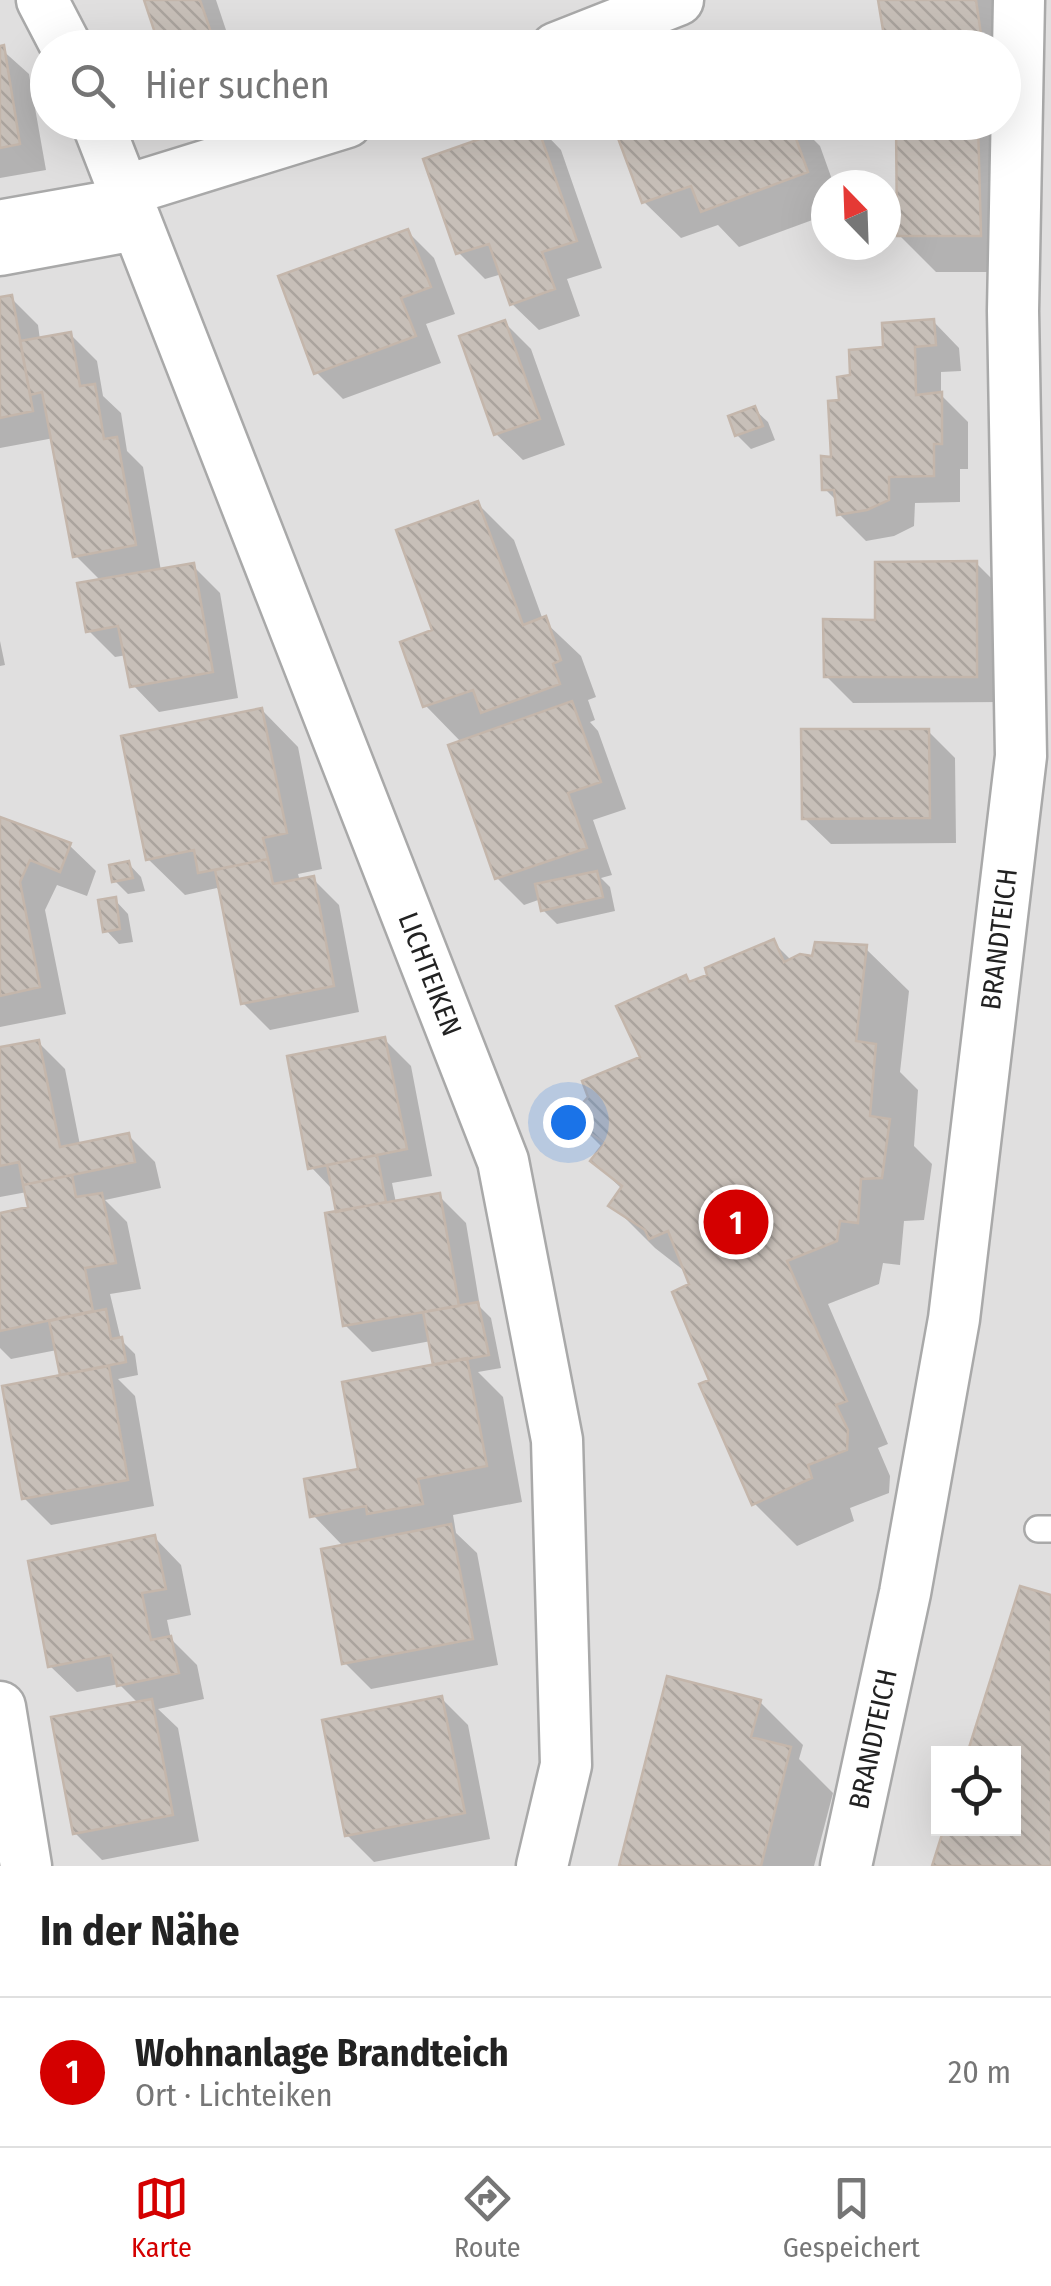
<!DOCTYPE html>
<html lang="de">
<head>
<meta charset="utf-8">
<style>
	body { margin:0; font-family:"Fira Sans Condensed",sans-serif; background:#f6f6f6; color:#222 }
	.controls { position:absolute; right:30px; bottom:30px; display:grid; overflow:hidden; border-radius:0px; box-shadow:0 10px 40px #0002 }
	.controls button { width:90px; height:90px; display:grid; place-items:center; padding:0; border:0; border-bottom:2px solid #e0e0e0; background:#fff; color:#222; font:50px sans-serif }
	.compass { position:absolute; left:811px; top:170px; width:90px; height:90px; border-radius:50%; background:#fff; box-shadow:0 10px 40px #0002; rotate:337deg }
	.you { position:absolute; left:568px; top:1122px; width:35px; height:35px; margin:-25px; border:8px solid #fff; border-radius:50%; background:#1a73e8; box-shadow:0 0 0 15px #1a73e833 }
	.badge { display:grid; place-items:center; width:65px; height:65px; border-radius:50%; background:#d40000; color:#fff; font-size:32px; font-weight:700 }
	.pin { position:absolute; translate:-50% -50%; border:5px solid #fff; box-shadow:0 2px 10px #0006 }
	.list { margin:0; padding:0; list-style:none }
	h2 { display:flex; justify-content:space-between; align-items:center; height:130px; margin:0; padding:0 40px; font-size:42px }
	h2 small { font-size:32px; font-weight:400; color:#767676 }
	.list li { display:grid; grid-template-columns:65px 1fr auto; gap:30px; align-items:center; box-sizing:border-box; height:150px; padding:0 40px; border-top:2px solid #e0e0e0 }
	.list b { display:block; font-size:38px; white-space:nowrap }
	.list p { margin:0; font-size:32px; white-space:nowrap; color:#767676 }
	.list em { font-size:32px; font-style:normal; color:#767676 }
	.icon { flex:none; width:55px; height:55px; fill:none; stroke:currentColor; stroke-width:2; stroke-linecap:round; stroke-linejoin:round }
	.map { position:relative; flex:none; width:1051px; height:1866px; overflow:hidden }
	.search { position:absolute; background:#fff; box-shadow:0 10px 40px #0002; left:30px; right:30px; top:30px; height:110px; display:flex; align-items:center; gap:25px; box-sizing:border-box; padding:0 35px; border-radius:55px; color:#767676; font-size:38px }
	.sheet { height:280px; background:#fff }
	nav { display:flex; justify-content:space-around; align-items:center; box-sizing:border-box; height:140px; border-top:2px solid #e0e0e0; background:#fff; font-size:28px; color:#767676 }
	nav a { display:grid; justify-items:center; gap:5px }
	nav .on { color:#d40000 }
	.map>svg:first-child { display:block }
	.residential { fill:#e0dfdf; fill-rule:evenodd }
	.shadow { fill:#0003 }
	.building { fill:url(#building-back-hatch); stroke:#c4b6ab; stroke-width:2.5 }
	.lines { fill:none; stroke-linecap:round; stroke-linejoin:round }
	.lane-casing { stroke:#a9a9a9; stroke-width:30 }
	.street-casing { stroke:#a9a9a9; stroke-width:55 }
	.lane { stroke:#fff; stroke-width:25 }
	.street { stroke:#fff; stroke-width:50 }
	.labels { text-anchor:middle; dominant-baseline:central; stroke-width:10; stroke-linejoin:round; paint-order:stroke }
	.street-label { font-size:28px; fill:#222; stroke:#fff }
</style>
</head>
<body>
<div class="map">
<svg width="1051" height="1866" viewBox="0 0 1051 1866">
	<defs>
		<pattern id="building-back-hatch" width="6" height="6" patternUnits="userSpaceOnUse" patternTransform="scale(2.5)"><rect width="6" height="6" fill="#c7bfb8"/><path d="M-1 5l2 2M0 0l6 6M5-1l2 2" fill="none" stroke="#aba49e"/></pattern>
	</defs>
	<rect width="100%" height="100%" fill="#f2efe9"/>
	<!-- residential -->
	<path class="residential" d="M 0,0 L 1051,0 L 1051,1866 L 0,1866 ZM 48,48 L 1004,48 L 1004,122 L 48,122 ZM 826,185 L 886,185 L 886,245 L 826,245 ZM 938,1754 L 1014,1754 L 1014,1828 L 938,1828 Z"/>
	<!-- shadow -->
	<path class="shadow" d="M 147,0 L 216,0 L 232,48 L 163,48 Z
		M 880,0 L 1005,0 L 1016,272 L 936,272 L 899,235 L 899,134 L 874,137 L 859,122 L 1004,122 L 1004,48 L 888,48 Z
		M 0,48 L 29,74 L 46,170 L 0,178 Z
		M 615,122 L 796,122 L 820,146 L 834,185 L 826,185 L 826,215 L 739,247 L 718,225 L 681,238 L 644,202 Z
		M 535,123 L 561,150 L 602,268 L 567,279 L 580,316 L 539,330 L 512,304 L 502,274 L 485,279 L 459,253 Z
		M 408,232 L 434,258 L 455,314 L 426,324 L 441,363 L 343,399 L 316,372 Z
		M 11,298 L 38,325 L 40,340 L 70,334 L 97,361 L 103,396 L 121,413 L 127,451 L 143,467 L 161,571 L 193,566 L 220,593 L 238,698 L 159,712 L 133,685 L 127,655 L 115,657 L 88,630 L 101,581 L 75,555 L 54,438 L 0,448 L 0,300 Z
		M 933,321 L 959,348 L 961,371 L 941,372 L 941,395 L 968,422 L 968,469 L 960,469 L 960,502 L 915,503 L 914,526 L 894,536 L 866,541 L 839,514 L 838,502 L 825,489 L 834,460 L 842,403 L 853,378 L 885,349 Z
		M 504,322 L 531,349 L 565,445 L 523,460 L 496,434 Z
		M 754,409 L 768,422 L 775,440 L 751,449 L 737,435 Z
		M 478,504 L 514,540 L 543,620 L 581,656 L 596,697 L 588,700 L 595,720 L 590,722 L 598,731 L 626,809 L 593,820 L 612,875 L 601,878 L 610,887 L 615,911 L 557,924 L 543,910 L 541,899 L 524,905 L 497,878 L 462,743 L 426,706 L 435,632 Z
		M 976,563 L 1003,590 L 1003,702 L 853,703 L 826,676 L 878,622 Z
		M 0,641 L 5,665 L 0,666 Z
		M 262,710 L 298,747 L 322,869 L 298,874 L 300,881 L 313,879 L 339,905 L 359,1012 L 270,1030 L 243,1003 L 222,894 L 217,888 L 185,895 L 148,859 Z
		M 928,731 L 955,758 L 956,843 L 831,844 L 804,818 Z
		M 0,819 L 69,845 L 96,871 L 87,896 L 57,885 L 45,910 L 66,1014 L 0,1027 Z
		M 128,863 L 141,877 L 145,891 L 128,894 L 115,881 Z
		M 115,900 L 128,914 L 133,942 L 119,944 L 106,930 Z
		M 773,942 L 792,961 L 865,948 L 909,991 L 900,1072 L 918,1090 L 914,1146 L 932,1164 L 924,1220 L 904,1221 L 900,1265 L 883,1263 L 879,1284 L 828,1304 L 888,1444 L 878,1448 L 890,1476 L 889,1493 L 850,1508 L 854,1521 L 797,1546 L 754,1503 L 713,1381 L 687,1273 L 655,1248 L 612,1205 L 623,1190 L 593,1161 L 603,1148 L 573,1118 L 644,1058 L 685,978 L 692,984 Z
		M 384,1039 L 411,1066 L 432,1176 L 392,1183 L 396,1203 L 439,1196 L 466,1223 L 480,1307 L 491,1318 L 501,1368 L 478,1372 L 503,1397 L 522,1502 L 453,1515 L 456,1533 L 477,1553 L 498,1665 L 371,1689 L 345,1663 L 344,1547 L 313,1515 L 361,1471 L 436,1367 L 431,1341 L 372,1352 L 345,1325 L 339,1213 L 334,1191 L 311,1167 Z
		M 38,1042 L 65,1069 L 80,1145 L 129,1136 L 155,1162 L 161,1188 L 105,1200 L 127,1222 L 141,1289 L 110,1294 L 121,1340 L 135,1354 L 138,1375 L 118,1379 L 135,1396 L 154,1506 L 51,1525 L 24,1498 L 66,1377 L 57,1350 L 11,1359 L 0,1348 L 0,1216 L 31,1209 L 27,1192 L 0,1197 L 0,1050 Z
		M 155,1538 L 181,1565 L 191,1615 L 167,1620 L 171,1639 L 197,1665 L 204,1699 L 158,1709 L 178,1728 L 199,1841 L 102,1860 L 75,1833 L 139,1704 L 119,1684 L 77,1692 L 50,1666 Z
		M 441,1698 L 468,1725 L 490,1839 L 374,1862 L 347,1835 Z
		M 760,1702 L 803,1745 L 799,1759 L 833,1793 L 814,1866 L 621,1866 Z"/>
	<!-- building -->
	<path class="building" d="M 144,0 L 200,0 L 214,41 L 194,48 L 160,48 Z
		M 878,0 L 976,0 L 983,48 L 886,48 Z
		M 4,45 L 20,144 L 0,148 L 0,46 Z
		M 528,122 L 536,122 L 577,241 L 542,252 L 555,289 L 510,305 L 489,244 L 456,254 L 423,159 Z
		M 612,122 L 790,122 L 808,172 L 701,212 L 691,186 L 642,203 Z
		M 896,122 L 978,122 L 981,236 L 897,236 Z
		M 408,229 L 431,287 L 401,298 L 416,336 L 314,374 L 278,276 Z
		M 12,295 L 33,411 L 0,418 L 0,297 Z
		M 934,319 L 936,345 L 915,347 L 916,395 L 942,392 L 942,444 L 934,444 L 934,476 L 889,477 L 889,500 L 867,510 L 837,515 L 834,490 L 822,490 L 821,456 L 831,457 L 828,401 L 839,400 L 837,377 L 850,375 L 849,350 L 883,347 L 882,323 Z
		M 505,320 L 540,419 L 494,435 L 459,336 Z
		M 71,332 L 80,386 L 95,384 L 104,439 L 117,437 L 136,545 L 73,557 L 42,392 L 30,395 L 20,341 Z
		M 755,406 L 763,426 L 735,436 L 728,416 Z
		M 478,501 L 523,625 L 546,616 L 561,660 L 553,664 L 560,684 L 481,713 L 473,690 L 423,707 L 400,642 L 432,630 L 396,530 Z
		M 977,561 L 977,677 L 824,677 L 823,619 L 875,620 L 875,562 Z
		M 194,563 L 213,672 L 130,687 L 118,626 L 86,632 L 77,583 Z
		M 572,701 L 601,782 L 568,793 L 587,848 L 495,879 L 448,745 Z
		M 262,708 L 287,833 L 263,838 L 268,859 L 198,873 L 194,850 L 146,860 L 121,736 Z
		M 801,729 L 929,729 L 930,818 L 802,819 Z
		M 0,817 L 71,843 L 60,872 L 30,860 L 20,882 L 40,987 L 0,996 Z
		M 268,859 L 273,884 L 314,876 L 334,986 L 241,1004 L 215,870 Z
		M 129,861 L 133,878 L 112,882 L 109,865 Z
		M 597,871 L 603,897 L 541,911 L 535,884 Z
		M 116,897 L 120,929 L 103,932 L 98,900 Z
		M 774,939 L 784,962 L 800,954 L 812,956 L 815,942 L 867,945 L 856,1041 L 876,1044 L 870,1116 L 890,1119 L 882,1178 L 861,1179 L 858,1223 L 840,1221 L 837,1241 L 787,1261 L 847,1401 L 836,1405 L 848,1430 L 847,1450 L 808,1465 L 812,1478 L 752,1505 L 699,1384 L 709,1380 L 672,1292 L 689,1284 L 668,1231 L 649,1239 L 645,1230 L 608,1206 L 622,1186 L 590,1161 L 604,1143 L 569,1118 L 588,1097 L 582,1081 L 640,1057 L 616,1006 L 686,975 L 689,982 L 707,975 L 705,968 Z
		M 385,1037 L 407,1149 L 308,1169 L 287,1056 Z
		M 39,1040 L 60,1147 L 129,1133 L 135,1162 L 23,1185 L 19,1162 L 0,1166 L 0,1047 Z
		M 377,1155 L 386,1202 L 336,1212 L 327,1165 Z
		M 72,1175 L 76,1197 L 102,1193 L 116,1263 L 85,1268 L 93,1311 L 0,1331 L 0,1213 L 28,1207 L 23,1185 Z
		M 440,1193 L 459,1306 L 343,1326 L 325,1213 Z
		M 478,1302 L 489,1355 L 433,1365 L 423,1312 Z
		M 106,1309 L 111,1339 L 122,1337 L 126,1362 L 60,1375 L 49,1321 Z
		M 467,1358 L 487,1466 L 418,1479 L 423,1504 L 367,1514 L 366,1506 L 310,1517 L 304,1479 L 358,1469 L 342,1382 Z
		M 109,1366 L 128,1480 L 22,1499 L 2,1386 Z
		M 451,1524 L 473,1639 L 342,1664 L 321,1549 Z
		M 155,1535 L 166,1589 L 142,1593 L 151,1640 L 171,1636 L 179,1673 L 117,1686 L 111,1655 L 48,1667 L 28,1561 Z
		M 1020,1586 L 1051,1595 L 1051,1866 L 932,1866 L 944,1828 L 1014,1828 L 1014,1754 L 967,1754 Z
		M 667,1676 L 761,1700 L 751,1737 L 791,1747 L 761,1866 L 619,1866 Z
		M 442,1696 L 465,1813 L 345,1836 L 322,1720 Z
		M 152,1699 L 173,1815 L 73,1834 L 51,1717 Z"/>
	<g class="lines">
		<!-- lane casing -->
		<g class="lane-casing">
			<path id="lane" d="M 0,213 L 124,191
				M 1038,1529 L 1051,1529"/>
		</g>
		<!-- street casing -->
		<g class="street-casing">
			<path id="street" d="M 42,0 L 67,48
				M 556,48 L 678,0
				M 97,122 L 503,1161 L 557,1440 L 566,1765 L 542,1866
				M 124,191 L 347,122
				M 0,250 L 135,225
				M 0,1707 L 26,1866
				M 846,1866 L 905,1593 L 954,1319 L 1021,756 L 1013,311 L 1019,0"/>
		</g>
		<!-- lane -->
		<use href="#lane" class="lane"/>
		<!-- street -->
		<use href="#street" class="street"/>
	</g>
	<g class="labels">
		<!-- street labels -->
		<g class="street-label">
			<text transform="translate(999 939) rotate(-83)">BRANDTEICH</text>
			<text transform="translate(430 974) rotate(69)">LICHTEIKEN</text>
			<text transform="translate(873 1739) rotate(-78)">BRANDTEICH</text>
		</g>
	</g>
</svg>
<div class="controls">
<button><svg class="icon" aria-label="locate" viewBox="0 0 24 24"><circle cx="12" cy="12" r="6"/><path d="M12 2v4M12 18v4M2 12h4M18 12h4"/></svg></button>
</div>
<svg class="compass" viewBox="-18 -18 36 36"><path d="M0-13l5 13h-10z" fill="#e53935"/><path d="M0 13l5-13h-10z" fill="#767676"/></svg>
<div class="you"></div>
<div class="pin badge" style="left:736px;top:1222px">1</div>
<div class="search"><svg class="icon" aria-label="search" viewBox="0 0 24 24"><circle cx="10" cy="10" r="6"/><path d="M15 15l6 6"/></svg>Hier suchen</div>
</div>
<section class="sheet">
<h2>In der Nähe<small></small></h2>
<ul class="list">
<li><span class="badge">1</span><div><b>Wohnanlage Brandteich</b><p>Ort · Lichteiken</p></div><em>20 m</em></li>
</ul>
</section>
<nav>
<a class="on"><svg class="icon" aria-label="map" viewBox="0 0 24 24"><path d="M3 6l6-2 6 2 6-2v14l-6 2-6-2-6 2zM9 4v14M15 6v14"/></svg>Karte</a>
<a><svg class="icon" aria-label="directions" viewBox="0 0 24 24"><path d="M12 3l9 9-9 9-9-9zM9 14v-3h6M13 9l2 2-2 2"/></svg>Route</a>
<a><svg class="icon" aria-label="saved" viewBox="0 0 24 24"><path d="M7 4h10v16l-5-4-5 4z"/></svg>Gespeichert</a>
</nav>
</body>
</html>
